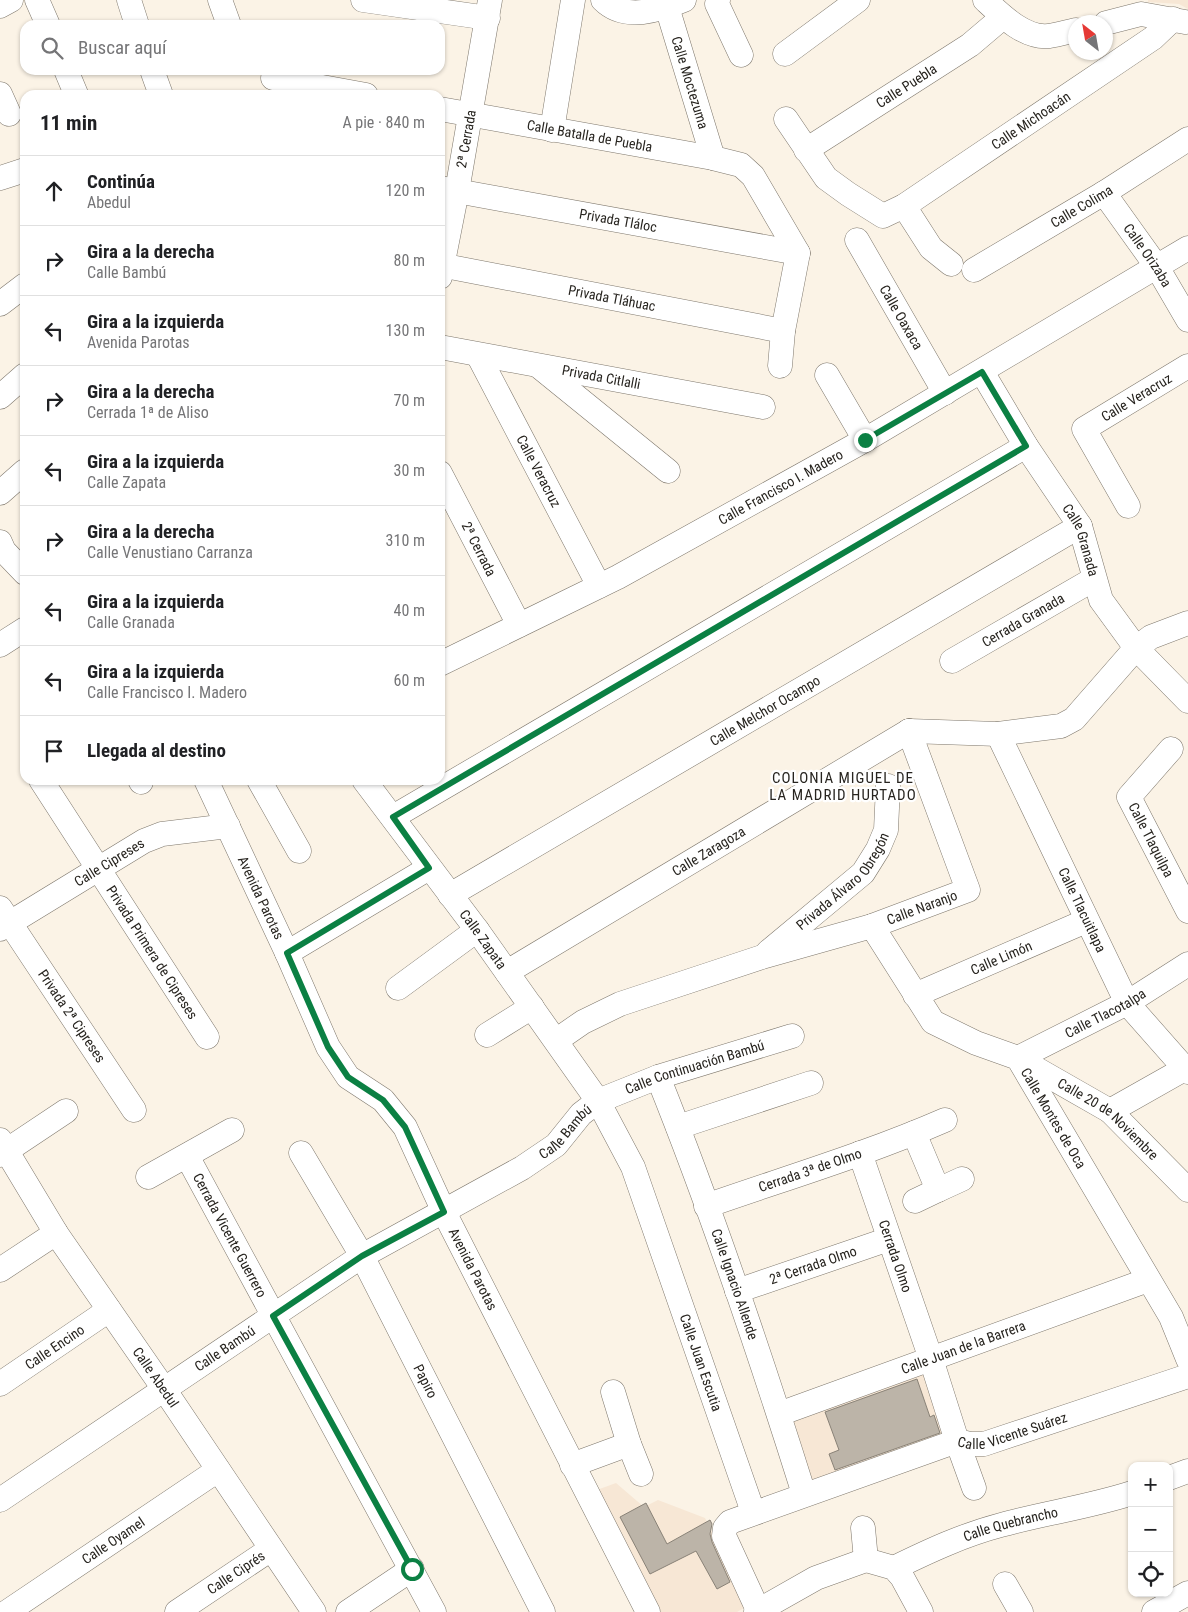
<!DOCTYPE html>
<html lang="es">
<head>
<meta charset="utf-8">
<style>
	body { margin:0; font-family:"Roboto Condensed",sans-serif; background:#f6f6f6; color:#202124 }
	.controls { position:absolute; right:15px; bottom:15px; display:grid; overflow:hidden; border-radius:10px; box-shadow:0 1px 4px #0004 }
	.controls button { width:45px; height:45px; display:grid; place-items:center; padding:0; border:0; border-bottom:1px solid #e0e0e0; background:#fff; color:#202124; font:25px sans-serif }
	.compass { position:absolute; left:1068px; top:15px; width:45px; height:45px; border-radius:50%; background:#fff; box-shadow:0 1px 4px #0004; rotate:329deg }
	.stop { position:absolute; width:15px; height:15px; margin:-11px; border:4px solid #0b8043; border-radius:50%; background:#fff }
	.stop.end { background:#0b8043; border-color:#fff; box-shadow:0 1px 5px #0008 }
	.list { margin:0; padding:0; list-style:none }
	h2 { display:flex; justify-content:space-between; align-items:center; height:65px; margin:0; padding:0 20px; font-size:21px }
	h2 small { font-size:16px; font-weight:400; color:#757577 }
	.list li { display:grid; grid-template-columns:32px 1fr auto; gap:15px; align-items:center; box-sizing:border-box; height:70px; padding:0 20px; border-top:1px solid #e0e0e0 }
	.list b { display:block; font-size:19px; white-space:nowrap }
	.list p { margin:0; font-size:16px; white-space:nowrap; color:#757577 }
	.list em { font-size:16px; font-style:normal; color:#757577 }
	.icon { flex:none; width:28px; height:28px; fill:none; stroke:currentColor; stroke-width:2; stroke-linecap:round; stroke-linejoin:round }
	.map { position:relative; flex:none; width:1188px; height:1612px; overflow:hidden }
	.search { position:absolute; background:#fff; box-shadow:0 1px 4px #0004; left:20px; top:20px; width:425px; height:55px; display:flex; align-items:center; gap:12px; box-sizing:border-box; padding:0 18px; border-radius:15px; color:#757577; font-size:19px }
	.panel { position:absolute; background:#fff; box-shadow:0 1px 4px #0004; left:20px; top:90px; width:425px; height:695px; border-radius:15px }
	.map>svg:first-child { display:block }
	.education { fill:#f7e7d5 }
	.building { fill:#bcb4a8; stroke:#898277 }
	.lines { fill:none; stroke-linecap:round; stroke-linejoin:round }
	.minor-casing { stroke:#7e776c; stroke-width:25 }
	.minor { stroke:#fff; stroke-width:24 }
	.route { stroke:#0b8043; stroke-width:6 }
	.labels { text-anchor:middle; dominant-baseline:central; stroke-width:4.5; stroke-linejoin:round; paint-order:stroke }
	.street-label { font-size:14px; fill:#27241f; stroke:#fff }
	.neighbourhood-label { font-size:15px; letter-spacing:1px; fill:#27241f; stroke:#fff }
</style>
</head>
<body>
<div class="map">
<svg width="1188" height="1612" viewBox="0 0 1188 1612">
	<rect width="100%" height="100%" fill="#fbf3e6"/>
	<!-- education -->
	<path class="education" d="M 1148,0 L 1188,0 L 1188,9 L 1179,4 L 1148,2 Z
		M 925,1368 L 948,1439 L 813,1486 L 789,1415 Z
		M 616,1483 L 644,1507 L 658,1500 L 705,1518 L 749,1605 L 737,1612 L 661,1612 L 594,1491 Z"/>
	<!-- building -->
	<path class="building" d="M 917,1379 L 930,1417 L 934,1415 L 940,1433 L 835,1470 L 829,1454 L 839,1450 L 825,1412 Z
		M 646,1503 L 667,1544 L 710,1520 L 712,1524 L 710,1534 L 712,1542 L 730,1582 L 717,1589 L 696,1551 L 650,1574 L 620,1517 Z"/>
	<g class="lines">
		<!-- minor casing -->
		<g class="minor-casing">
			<g id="minor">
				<path d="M 37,0 L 48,25"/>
				<path d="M 129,0 L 137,25"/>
				<path d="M 220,0 L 229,25"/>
				<path d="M 363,0 L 488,18"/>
				<path d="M 603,0 C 625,22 660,10 684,0"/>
				<path d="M 718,0 L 717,4 L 741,55"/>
				<path d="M 985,0 C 1001,15 1025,39 1049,36 C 1058,35 1067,32 1076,30"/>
				<path d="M 0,6 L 11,0"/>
				<path id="s1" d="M 667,7 L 713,158"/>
				<path d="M 1106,23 L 1141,14 L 1185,22"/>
				<path d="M 785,54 L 858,0"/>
				<path d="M 66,70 L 76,94"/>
				<path d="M 152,70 L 161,95"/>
				<path d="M 273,78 L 366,95"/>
				<path d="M 0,94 L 9,114"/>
				<path id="s2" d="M 440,109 L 713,158 L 741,165 L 753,176 L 798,253 L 783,331 L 780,366"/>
				<path id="s3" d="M 786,119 L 826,178 L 848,194 L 883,216 L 904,206 L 1153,38 L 1173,19"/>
				<path d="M 552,130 L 573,0"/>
				<path id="s4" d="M 806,150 L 970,45 L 1003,17"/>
				<path d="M 0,178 L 25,170"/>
				<path id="s5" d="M 440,188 L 798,253"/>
				<path id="s6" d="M 1104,193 L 1157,267 L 1188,320"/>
				<path d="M 904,206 L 931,248 L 951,264"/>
				<path id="s7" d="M 857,240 L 945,393"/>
				<path id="s8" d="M 440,265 L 783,331"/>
				<path id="s9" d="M 974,270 L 1104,193 L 1188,139"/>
				<path d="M 440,277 L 457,191 L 490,0"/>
				<path d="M 0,304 L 25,285"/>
				<path id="s10" d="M 440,347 L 763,407"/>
				<path id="s11" d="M 478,355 L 599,586"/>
				<path d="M 541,368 L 668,471"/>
				<path id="s12" d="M 982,372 L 1026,446 L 1080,526 L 1101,600 L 1136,648 L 1188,701"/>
				<path d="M 827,375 L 865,440"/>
				<path d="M 0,397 L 25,375"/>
				<path d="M 440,473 L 519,625"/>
				<path d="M 0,493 L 25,471"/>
				<path id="s13" d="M 1128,506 L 1084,429 L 1188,366"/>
				<path d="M 0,542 L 4,551 L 25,573"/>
				<path d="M 0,645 L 25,629"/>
				<path id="s14" d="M 952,661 L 1094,579"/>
				<path id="s15" d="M 440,664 L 618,577 L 865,440 L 1188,248"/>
				<path d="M 909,731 L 998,734 L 1061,726 L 1074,719 L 1136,648 L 1151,637 L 1188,623"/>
				<path id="s16" d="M 998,734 L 1127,1003 L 1188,1072"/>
				<path id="s17" d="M 1171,749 L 1129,797 L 1188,911"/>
				<path id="s18" d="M 41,780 L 207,1037"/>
				<path d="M 140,780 L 141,782"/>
				<path id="s19" d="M 206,780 L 287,953 L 328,1047 L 348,1077 L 383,1100 L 405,1127 L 444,1212 L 648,1612"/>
				<path d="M 259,780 L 299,851"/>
				<path id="s20" d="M 364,780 L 477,930 L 598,1101 L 633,1167 L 753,1512"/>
				<path d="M 393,817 L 1026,446"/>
				<path id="s21" d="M 450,895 L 1080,526"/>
				<path d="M 0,908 L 134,1110"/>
				<path id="s22" d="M 872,926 L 933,1022 L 976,1043 L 1018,1058 L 1171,1317 L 1188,1359"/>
				<path id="s23" d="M 0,929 L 144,841 L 162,834 L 228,826"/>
				<path id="s24" d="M 768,952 L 863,873 L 878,849 L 886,830 L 888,786"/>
				<path d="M 287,953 L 429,868"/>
				<path id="s25" d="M 507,972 L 909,731"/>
				<path d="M 398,988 L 477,930"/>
				<path id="s26" d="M 915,995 L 1086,921"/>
				<path d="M 487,1035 L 532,1007"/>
				<path id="s27" d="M 557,1040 L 583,1022 L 620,1004 L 762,957 L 872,926 L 968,890 L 909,731"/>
				<path id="s28" d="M 1018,1058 L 1127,1003 L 1188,964"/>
				<path id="s29" d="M 1019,1059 L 1110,1111 L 1188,1190"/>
				<path id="s30" d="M 658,1077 C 713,1214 760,1354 804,1494"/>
				<path d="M 1110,1111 L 1188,1067"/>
				<path d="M 678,1127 L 811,1083"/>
				<path d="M 914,1133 L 938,1190 L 962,1179"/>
				<path id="s31" d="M 0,1140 L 56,1233 L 164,1389 L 314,1612"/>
				<path id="s32" d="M 301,1153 L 362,1256 L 543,1612"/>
				<path id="s33" d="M 860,1153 L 931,1359 L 957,1441 L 974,1488"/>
				<path d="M 0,1155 L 66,1111"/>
				<path id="s34" d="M 187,1156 L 434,1612"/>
				<path d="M 148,1177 L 232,1130"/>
				<path d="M 915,1201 L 938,1190"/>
				<path d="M 706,1206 C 786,1178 867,1154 945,1120"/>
				<path d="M 0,1270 L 56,1233"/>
				<path d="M 737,1291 L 889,1239"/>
				<path id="s35" d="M 0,1384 L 109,1310"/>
				<path id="s36" d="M 779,1414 L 1148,1280"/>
				<path d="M 629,1444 L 641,1474"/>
				<path d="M 572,1465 L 629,1444 L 613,1392"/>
				<path d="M 1169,1478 L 1188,1471"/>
				<path id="s37" d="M 0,1500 L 362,1256 L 522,1168 L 556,1145 L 581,1114 L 598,1101 L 658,1077 L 792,1036"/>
				<path d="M 863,1528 L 866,1560"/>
				<path id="s38" d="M 894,1568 C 929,1551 963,1535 1001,1525 C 1044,1513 1089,1507 1132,1493"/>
				<path d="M 1005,1584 L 1021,1612"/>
				<path id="s39" d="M 758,1610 L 724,1536 L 725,1528 L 730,1522 L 957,1441 L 970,1444 L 984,1444 L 1188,1376"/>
				<path id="s40" d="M 7,1612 L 218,1470"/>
				<path id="s41" d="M 177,1612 L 271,1549"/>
				<path d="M 348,1612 L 412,1569"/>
				<path d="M 756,1612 L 816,1578 L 866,1560 L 894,1568 L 902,1577 L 921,1612"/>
				<path d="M 1154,1612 L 1188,1593"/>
			</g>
		</g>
		<!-- minor -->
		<use href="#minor" class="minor"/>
	</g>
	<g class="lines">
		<!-- route -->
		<path class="route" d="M 412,1569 L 273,1316 L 362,1256 L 444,1212 L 405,1127 L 383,1100 L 348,1077 L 328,1047 L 287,953 L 429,868 L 393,817 L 1026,446 L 982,372 L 865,440"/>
	</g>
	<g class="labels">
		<!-- street labels -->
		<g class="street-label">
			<text stroke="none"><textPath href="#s1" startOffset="79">Calle Moctezuma</textPath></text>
			<text stroke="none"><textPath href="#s4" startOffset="119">Calle Puebla</textPath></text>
			<text stroke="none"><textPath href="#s3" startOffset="316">Calle Michoacán</textPath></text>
			<text stroke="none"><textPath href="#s2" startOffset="152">Calle Batalla de Puebla</textPath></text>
			<text transform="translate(466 139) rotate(-80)">2ª Cerrada</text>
			<text stroke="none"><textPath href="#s9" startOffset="125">Calle Colima</textPath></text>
			<text stroke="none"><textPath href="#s5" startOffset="181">Privada Tláloc</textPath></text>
			<text stroke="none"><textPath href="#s6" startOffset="76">Calle Orizaba</textPath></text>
			<text stroke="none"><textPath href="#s8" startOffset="175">Privada Tláhuac</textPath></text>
			<text stroke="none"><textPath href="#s7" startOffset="89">Calle Oaxaca</textPath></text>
			<text stroke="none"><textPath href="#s10" startOffset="164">Privada Citlalli</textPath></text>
			<text stroke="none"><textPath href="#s13" startOffset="150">Calle Veracruz</textPath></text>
			<text stroke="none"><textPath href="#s11" startOffset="131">Calle Veracruz</textPath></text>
			<text stroke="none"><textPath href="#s15" startOffset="384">Calle Francisco I. Madero</textPath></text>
			<text stroke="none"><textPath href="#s12" startOffset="196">Calle Granada</textPath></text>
			<text transform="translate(479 549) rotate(63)">2ª Cerrada</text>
			<text stroke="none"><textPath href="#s14" startOffset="82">Cerrada Granada</textPath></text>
			<text stroke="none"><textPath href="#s21" startOffset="365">Calle Melchor Ocampo</textPath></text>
			<text stroke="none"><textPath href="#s17" startOffset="112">Calle Tlaquilpa</textPath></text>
			<text stroke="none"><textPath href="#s25" startOffset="235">Calle Zaragoza</textPath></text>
			<text stroke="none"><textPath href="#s23" startOffset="128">Calle Cipreses</textPath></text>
			<text stroke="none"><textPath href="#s24" startOffset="104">Privada Álvaro Obregón</textPath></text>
			<text stroke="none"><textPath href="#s19" startOffset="130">Avenida Parotas</textPath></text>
			<text stroke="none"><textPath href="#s27" startOffset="390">Calle Naranjo</textPath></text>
			<text stroke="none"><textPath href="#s16" startOffset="195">Calle Tlacuitlapa</textPath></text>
			<text stroke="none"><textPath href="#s20" startOffset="199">Calle Zapata</textPath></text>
			<text stroke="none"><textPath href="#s18" startOffset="205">Privada Primera de Cipreses</textPath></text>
			<text stroke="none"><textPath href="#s26" startOffset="94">Calle Limón</textPath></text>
			<text stroke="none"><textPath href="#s28" startOffset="98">Calle Tlacotalpa</textPath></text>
			<text transform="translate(72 1016) rotate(56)">Privada 2ª Cipreses</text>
			<text stroke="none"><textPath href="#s37" startOffset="824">Calle Continuación Bambú</textPath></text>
			<text stroke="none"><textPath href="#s22" startOffset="276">Calle Montes de Oca</textPath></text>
			<text stroke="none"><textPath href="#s29" startOffset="108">Calle 20 de Noviembre</textPath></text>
			<text stroke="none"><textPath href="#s37" startOffset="676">Calle Bambú</textPath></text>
			<text transform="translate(810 1170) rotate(-19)">Cerrada 3ª de Olmo</text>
			<text stroke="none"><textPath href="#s34" startOffset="90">Cerrada Vicente Guerrero</textPath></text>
			<text stroke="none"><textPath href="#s33" startOffset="109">Cerrada Olmo</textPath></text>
			<text transform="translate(813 1265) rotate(-19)">2ª Cerrada Olmo</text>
			<text stroke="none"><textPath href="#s19" startOffset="564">Avenida Parotas</textPath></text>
			<text stroke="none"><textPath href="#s30" startOffset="221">Calle Ignacio Allende</textPath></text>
			<text stroke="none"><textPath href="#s35" startOffset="66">Calle Encino</textPath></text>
			<text stroke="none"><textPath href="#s36" startOffset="196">Calle Juan de la Barrera</textPath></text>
			<text stroke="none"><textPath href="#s37" startOffset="271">Calle Bambú</textPath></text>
			<text stroke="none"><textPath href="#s20" startOffset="679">Calle Juan Escutia</textPath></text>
			<text stroke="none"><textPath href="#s31" startOffset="284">Calle Abedul</textPath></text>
			<text stroke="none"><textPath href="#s32" startOffset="260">Papiro</textPath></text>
			<text stroke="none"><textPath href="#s39" startOffset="396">Calle Vicente Suárez</textPath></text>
			<text stroke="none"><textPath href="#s38" startOffset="125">Calle Quebrancho</textPath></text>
			<text stroke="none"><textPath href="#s40" startOffset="128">Calle Oyamel</textPath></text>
			<text stroke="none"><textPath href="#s41" startOffset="71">Calle Ciprés</textPath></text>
		</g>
		<!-- neighbourhood labels -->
		<g class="neighbourhood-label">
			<text x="843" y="778">COLONIA MIGUEL DE<tspan x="843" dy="17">LA MADRID HURTADO</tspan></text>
		</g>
	</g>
</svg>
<div class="controls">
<button>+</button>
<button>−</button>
<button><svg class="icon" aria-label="locate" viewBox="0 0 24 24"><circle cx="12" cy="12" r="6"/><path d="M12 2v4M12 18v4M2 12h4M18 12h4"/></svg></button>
</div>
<svg class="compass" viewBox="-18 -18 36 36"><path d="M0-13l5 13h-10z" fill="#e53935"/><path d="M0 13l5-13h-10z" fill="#757577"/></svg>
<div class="stop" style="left:412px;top:1569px"></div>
<div class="stop end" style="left:865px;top:440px"></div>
<div class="search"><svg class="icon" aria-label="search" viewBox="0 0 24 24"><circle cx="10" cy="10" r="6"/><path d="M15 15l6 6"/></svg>Buscar aquí</div>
<section class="panel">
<h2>11 min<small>A pie · 840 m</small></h2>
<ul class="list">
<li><svg class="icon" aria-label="ahead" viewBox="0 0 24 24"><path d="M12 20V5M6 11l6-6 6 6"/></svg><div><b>Continúa</b><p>Abedul</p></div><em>120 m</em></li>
<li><svg class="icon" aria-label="right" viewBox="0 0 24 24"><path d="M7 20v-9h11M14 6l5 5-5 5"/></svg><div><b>Gira a la derecha</b><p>Calle Bambú</p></div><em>80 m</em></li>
<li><svg class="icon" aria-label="left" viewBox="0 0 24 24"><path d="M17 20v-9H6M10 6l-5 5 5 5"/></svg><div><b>Gira a la izquierda</b><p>Avenida Parotas</p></div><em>130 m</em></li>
<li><svg class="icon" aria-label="right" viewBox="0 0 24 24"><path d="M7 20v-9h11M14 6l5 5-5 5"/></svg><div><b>Gira a la derecha</b><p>Cerrada 1ª de Aliso</p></div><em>70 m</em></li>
<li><svg class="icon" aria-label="left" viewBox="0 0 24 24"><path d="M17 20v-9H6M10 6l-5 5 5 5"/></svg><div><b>Gira a la izquierda</b><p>Calle Zapata</p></div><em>30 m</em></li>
<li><svg class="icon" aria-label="right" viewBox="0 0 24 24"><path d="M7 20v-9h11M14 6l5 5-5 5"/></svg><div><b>Gira a la derecha</b><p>Calle Venustiano Carranza</p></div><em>310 m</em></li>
<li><svg class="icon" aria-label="left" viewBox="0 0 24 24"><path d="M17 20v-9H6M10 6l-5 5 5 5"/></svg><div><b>Gira a la izquierda</b><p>Calle Granada</p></div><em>40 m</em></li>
<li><svg class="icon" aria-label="left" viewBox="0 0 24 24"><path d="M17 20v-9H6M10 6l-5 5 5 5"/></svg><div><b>Gira a la izquierda</b><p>Calle Francisco I. Madero</p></div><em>60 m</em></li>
<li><svg class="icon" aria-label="arrive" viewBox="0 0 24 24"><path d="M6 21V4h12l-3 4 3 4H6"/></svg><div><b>Llegada al destino</b></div></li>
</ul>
</section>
</div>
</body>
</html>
